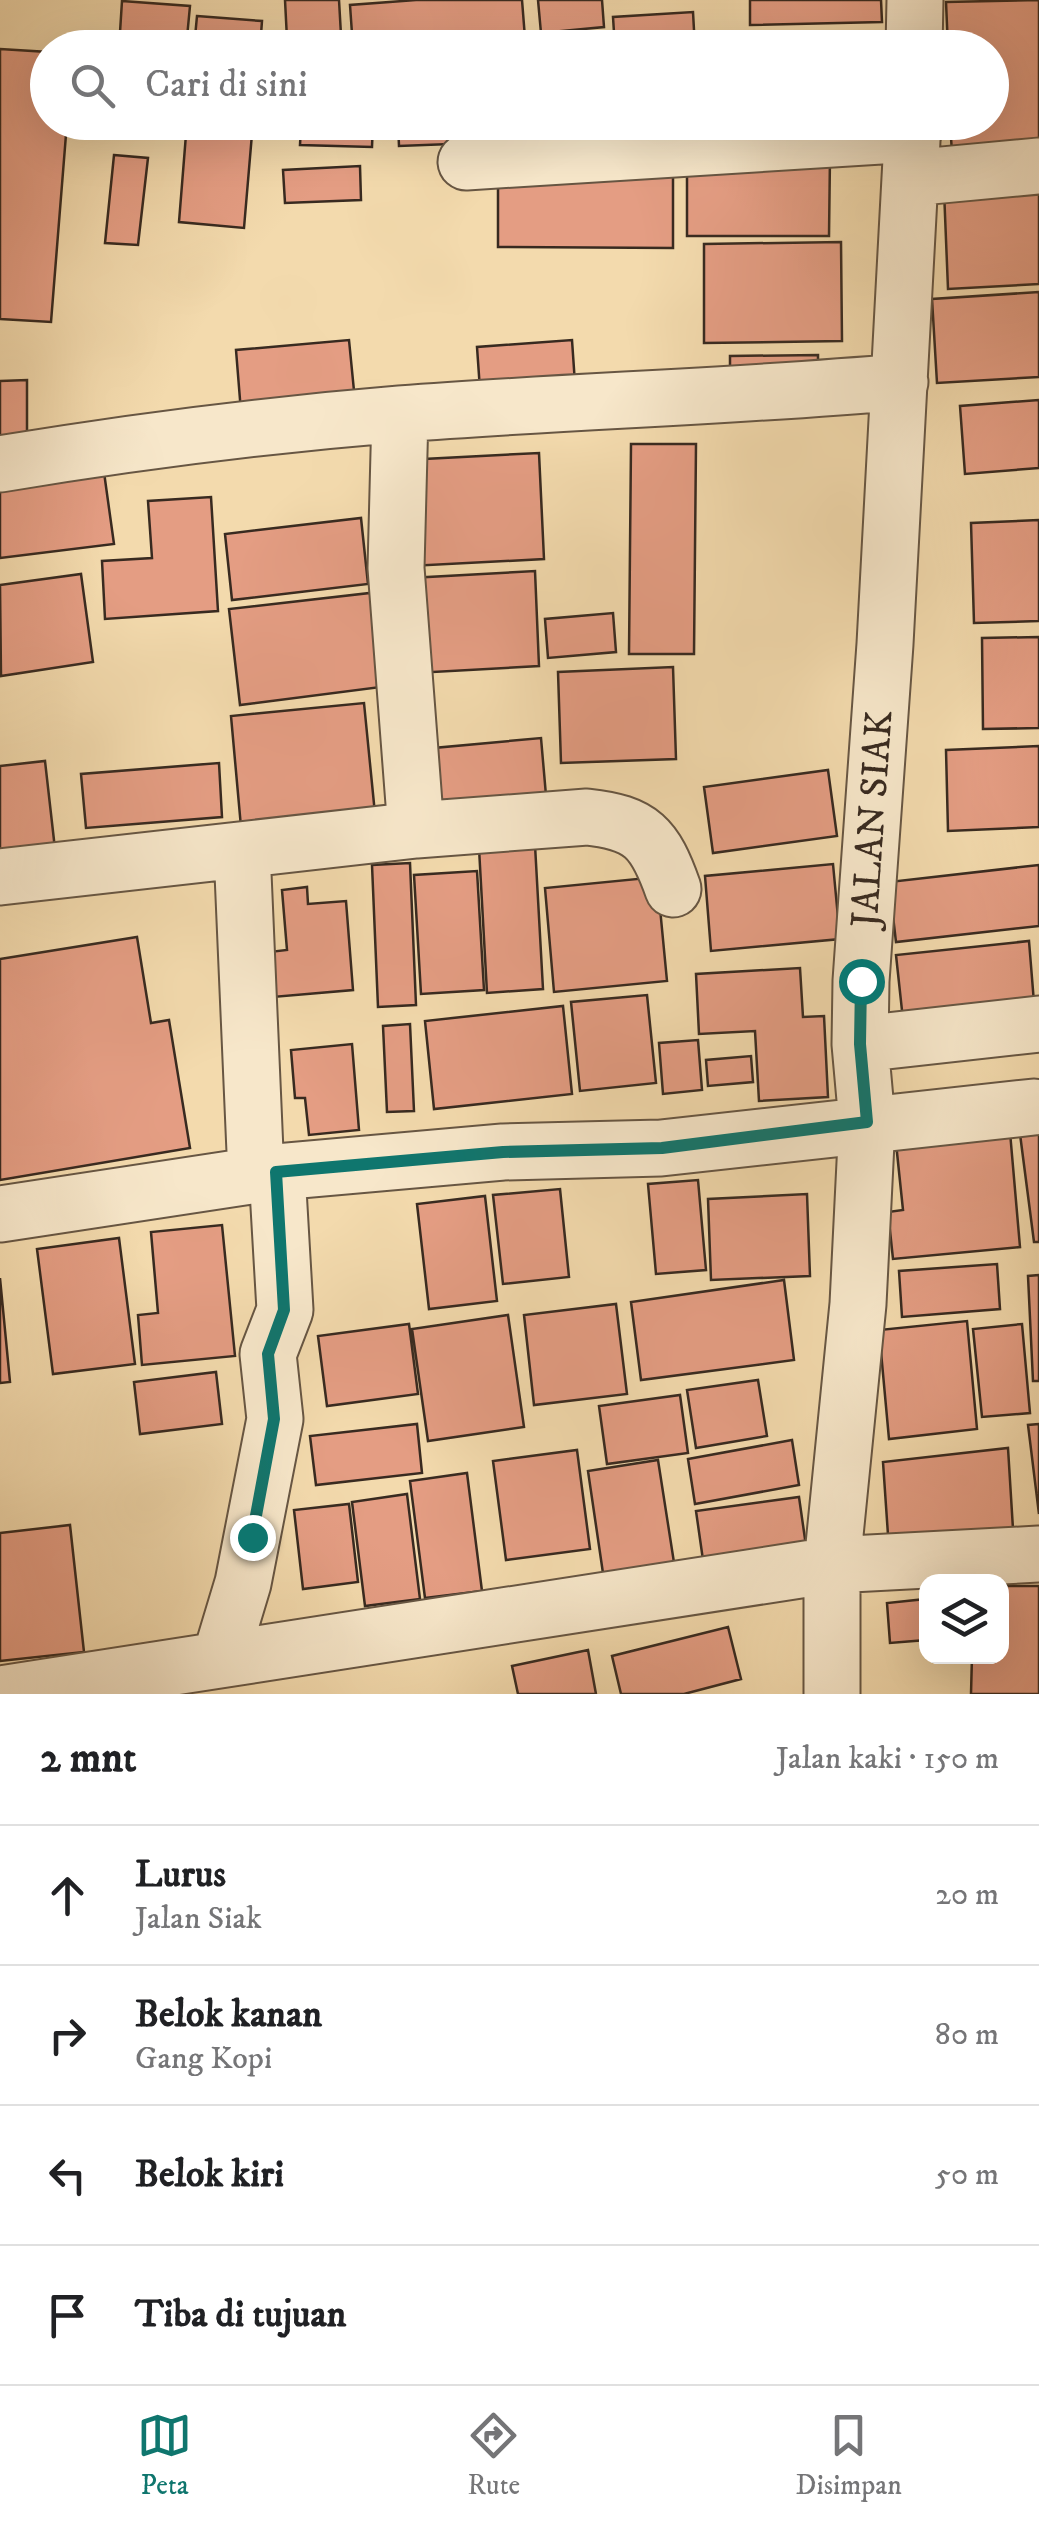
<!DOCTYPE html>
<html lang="id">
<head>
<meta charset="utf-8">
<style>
	body { margin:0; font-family:"IM FELL DW Pica",serif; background:#f6f6f6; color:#202124 }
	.controls { position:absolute; right:30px; bottom:30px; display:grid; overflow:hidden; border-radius:20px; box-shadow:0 10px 40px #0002 }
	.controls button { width:90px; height:90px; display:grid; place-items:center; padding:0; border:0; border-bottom:2px solid #e0e0e0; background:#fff; color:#202124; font:50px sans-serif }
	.stop { position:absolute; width:30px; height:30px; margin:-22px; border:8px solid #0f766e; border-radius:50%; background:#fff }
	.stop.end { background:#0f766e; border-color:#fff; box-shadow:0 2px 10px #0008 }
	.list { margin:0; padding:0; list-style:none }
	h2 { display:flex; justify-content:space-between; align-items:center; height:130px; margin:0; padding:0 40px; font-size:42px }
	h2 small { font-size:32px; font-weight:400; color:#757577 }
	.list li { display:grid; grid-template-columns:65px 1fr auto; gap:30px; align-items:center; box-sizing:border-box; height:140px; padding:0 40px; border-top:2px solid #e0e0e0 }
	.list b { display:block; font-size:38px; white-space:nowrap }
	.list p { margin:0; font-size:32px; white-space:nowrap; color:#757577 }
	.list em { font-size:32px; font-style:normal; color:#757577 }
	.icon { flex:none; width:55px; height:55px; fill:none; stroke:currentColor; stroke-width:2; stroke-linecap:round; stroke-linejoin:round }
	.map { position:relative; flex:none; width:1039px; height:1694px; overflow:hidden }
	.search { position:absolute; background:#fff; box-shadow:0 10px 40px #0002; left:30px; right:30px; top:30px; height:110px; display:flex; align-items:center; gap:25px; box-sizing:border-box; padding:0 35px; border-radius:55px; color:#757577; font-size:38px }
	.sheet { height:690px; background:#fff }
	nav { display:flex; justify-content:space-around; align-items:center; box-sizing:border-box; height:140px; border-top:2px solid #e0e0e0; background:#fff; font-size:28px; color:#757577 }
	nav a { display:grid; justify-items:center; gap:5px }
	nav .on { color:#0f766e }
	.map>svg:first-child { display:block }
	.building { fill:#e49d83; stroke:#382a20; stroke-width:2.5 }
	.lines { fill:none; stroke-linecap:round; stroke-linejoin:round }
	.minor-casing { stroke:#675643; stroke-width:59 }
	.minor { stroke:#f7e7ca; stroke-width:55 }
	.route { stroke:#0f766e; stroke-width:12 }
	.labels { text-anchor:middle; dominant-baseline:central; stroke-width:8; stroke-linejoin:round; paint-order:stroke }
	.street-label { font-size:38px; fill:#382a20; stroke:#f7e7ca }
</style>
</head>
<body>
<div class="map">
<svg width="1039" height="1694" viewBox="0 0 1039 1694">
	<rect width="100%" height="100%" fill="#f3daad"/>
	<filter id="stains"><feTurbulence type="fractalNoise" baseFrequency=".002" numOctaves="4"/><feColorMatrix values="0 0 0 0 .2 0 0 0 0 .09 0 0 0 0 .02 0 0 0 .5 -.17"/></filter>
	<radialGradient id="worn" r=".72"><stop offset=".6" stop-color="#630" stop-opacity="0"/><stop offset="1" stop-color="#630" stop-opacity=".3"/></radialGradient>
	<!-- building -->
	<path class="building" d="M 285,0 L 339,0 L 341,35 L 287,39 Z
		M 416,0 L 522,0 L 525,38 L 353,48 L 350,5 Z
		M 538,0 L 602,0 L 604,27 L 541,33 Z
		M 750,0 L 881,0 L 882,22 L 750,25 Z
		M 1039,0 L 1039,149 L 952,153 L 950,122 L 992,122 L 992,48 L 948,48 L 946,2 Z
		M 122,1 L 190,6 L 186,48 L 119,48 Z
		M 693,12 L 695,48 L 615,48 L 613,17 Z
		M 197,16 L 262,21 L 260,48 L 194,48 Z
		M 0,49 L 48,52 L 48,122 L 67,122 L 51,322 L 0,319 Z
		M 119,122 L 181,122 L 180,127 Z
		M 187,122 L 253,122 L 244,228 L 179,222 Z
		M 262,122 L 373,122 L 372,147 L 300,145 L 301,126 Z
		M 398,122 L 557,122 L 558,140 L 399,146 Z
		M 572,122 L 614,122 L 615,134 L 573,138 Z
		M 114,155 L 148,158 L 138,245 L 105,243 Z
		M 687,155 L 830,156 L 829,236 L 687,236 Z
		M 360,166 L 361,200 L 285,203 L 283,170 Z
		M 498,176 L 673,176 L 673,248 L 498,247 Z
		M 1039,186 L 1039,284 L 948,289 L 944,190 Z
		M 841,242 L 842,341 L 704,343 L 704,244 Z
		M 1039,292 L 1039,377 L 937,383 L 932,299 Z
		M 349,340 L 355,401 L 241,412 L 236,350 Z
		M 572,340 L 576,398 L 481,404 L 477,347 Z
		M 818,355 L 818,383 L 730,384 L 730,356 Z
		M 27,380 L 27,445 L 0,445 L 0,381 Z
		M 1039,400 L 1039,468 L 965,474 L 960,406 Z
		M 631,444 L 696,444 L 694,654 L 629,654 Z
		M 539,453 L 544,559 L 410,566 L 405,460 Z
		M 103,465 L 114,544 L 0,558 L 0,479 Z
		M 211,497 L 218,611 L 105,619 L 102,561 L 152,558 L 148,501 Z
		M 361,518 L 368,584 L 232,600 L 225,534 Z
		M 1039,520 L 1039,621 L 974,623 L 971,523 Z
		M 535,571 L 539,666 L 415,673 L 410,578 Z
		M 81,574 L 93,662 L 1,676 L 0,585 Z
		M 370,593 L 381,687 L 240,705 L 229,609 Z
		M 613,613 L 616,652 L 548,658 L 545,619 Z
		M 1039,637 L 1039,728 L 983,729 L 982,638 Z
		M 673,667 L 676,759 L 561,763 L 558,672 Z
		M 364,703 L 375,814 L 241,827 L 231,716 Z
		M 541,738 L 547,807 L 440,818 L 434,748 Z
		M 1039,746 L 1039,827 L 948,831 L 946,750 Z
		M 45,761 L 55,849 L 0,855 L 0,766 Z
		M 219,763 L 222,817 L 86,828 L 81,774 Z
		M 828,770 L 837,836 L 713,853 L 704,787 Z
		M 535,845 L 543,989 L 487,993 L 479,848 Z
		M 410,863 L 416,1005 L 378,1007 L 372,865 Z
		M 833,864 L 840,939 L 711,951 L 705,876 Z
		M 1039,865 L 1039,926 L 896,942 L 889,882 Z
		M 477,871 L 484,990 L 421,994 L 414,875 Z
		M 657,877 L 667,981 L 554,992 L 545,888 Z
		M 307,887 L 308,904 L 346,901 L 353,990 L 273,997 L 269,952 L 287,950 L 282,890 Z
		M 137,937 L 151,1023 L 169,1020 L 190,1148 L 0,1180 L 0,959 Z
		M 1029,941 L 1035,1015 L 904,1029 L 896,955 Z
		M 800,968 L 803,1017 L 824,1016 L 828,1097 L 759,1101 L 755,1031 L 699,1034 L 696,974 Z
		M 647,995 L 656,1083 L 580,1091 L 571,1002 Z
		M 563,1006 L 572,1094 L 434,1109 L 425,1021 Z
		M 410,1024 L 414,1111 L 387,1112 L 383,1026 Z
		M 698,1040 L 702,1090 L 663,1094 L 659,1043 Z
		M 352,1044 L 359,1130 L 309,1135 L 305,1098 L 295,1098 L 291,1050 Z
		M 751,1056 L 753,1082 L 708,1086 L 706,1060 Z
		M 1010,1132 L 1020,1247 L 893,1259 L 888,1212 L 903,1210 L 896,1143 Z
		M 1039,1132 L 1039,1242 L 1034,1242 L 1020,1134 Z
		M 698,1180 L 706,1270 L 656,1274 L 648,1184 Z
		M 560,1189 L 569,1277 L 503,1284 L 493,1195 Z
		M 807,1194 L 810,1276 L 711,1280 L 708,1199 Z
		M 485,1196 L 497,1301 L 429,1309 L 417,1204 Z
		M 222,1225 L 235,1356 L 142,1365 L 138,1315 L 158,1313 L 151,1232 Z
		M 119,1238 L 135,1364 L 53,1374 L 37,1249 Z
		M 997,1264 L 1000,1309 L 902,1317 L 899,1271 Z
		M 1039,1275 L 1039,1381 L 1033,1381 L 1028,1276 Z
		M 0,1278 L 10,1382 L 0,1383 Z
		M 784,1280 L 794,1360 L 641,1380 L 631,1302 Z
		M 616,1304 L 627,1394 L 534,1405 L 524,1315 Z
		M 508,1315 L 524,1427 L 428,1441 L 412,1329 Z
		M 967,1321 L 977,1429 L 889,1439 L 879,1330 Z
		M 409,1324 L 418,1394 L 327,1406 L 318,1336 Z
		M 1022,1324 L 1030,1413 L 982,1417 L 973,1329 Z
		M 216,1372 L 222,1424 L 140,1434 L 134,1382 Z
		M 758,1380 L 767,1436 L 696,1448 L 687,1390 Z
		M 680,1395 L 688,1453 L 607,1464 L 599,1406 Z
		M 417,1424 L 422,1473 L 316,1485 L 310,1436 Z
		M 1039,1424 L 1039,1514 L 1028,1425 Z
		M 792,1440 L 799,1485 L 695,1504 L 688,1459 Z
		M 1008,1448 L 1013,1529 L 888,1535 L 883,1462 Z
		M 577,1450 L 590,1549 L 506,1560 L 493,1461 Z
		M 658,1460 L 675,1569 L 604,1580 L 588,1471 Z
		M 467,1473 L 482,1591 L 425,1598 L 410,1481 Z
		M 407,1494 L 420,1599 L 365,1606 L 352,1502 Z
		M 799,1497 L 806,1546 L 703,1560 L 696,1511 Z
		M 349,1504 L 358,1582 L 303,1589 L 294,1510 Z
		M 70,1525 L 84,1652 L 0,1661 L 0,1533 Z
		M 1002,1586 L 1039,1586 L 1039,1694 L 971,1694 L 972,1656 L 1002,1656 Z
		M 926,1599 L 926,1640 L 890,1643 L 887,1603 Z
		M 728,1627 L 741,1679 L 684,1694 L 621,1694 L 612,1656 Z
		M 588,1650 L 596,1694 L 518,1694 L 512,1666 Z"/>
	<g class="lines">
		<!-- minor casing -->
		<g class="minor-casing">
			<path id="minor" d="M 914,48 L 915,0
				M 466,162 L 913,134
				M 910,178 L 1039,166
				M 400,414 L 396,568 L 416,830 L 587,817 C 642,823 655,838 673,889
				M 0,464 C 132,442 266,425 400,414 C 566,401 734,397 900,382
				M 242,850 L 256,1175
				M 0,877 L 416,830
				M 860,1044 L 1039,1024
				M 0,1214 L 277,1172 L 503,1152 L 661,1148 L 1034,1107
				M 221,1656 L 243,1583 L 275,1419 L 268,1354 L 285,1310 L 277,1172
				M 0,1694 L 832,1565 L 1039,1554
				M 832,1694 L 832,1565 L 858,1304 L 867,1122 L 860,1044 L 861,981 L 885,644 L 913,122"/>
		</g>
		<!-- minor -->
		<use href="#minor" class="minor"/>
	</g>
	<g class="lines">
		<!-- route -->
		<path class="route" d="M 252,1537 L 274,1419 L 268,1354 L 284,1310 L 276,1172 L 503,1152 L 662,1148 L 867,1122 L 860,1044 L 861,981"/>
	</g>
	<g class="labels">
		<!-- street labels -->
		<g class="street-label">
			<text transform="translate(873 819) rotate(-86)">JALAN SIAK</text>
		</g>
	</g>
	<rect width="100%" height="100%" filter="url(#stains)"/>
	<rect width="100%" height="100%" fill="url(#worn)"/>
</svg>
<div class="controls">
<button><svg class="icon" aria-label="layers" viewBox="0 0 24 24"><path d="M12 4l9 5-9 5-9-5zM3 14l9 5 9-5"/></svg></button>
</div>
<div class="stop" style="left:861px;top:981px"></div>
<div class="stop end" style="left:252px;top:1537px"></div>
<div class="search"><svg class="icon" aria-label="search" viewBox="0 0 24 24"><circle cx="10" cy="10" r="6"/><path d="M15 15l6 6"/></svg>Cari di sini</div>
</div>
<section class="sheet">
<h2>2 mnt<small>Jalan kaki · 150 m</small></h2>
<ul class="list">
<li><svg class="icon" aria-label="ahead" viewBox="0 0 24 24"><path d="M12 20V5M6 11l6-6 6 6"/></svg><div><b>Lurus</b><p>Jalan Siak</p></div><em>20 m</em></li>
<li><svg class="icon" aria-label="right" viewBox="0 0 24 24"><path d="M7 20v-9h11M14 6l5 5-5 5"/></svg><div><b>Belok kanan</b><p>Gang Kopi</p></div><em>80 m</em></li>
<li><svg class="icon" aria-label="left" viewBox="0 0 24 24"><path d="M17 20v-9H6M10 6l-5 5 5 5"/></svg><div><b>Belok kiri</b></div><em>50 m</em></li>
<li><svg class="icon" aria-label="arrive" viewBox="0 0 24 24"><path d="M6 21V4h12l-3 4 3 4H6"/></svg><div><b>Tiba di tujuan</b></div></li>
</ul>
</section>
<nav>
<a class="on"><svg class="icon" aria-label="map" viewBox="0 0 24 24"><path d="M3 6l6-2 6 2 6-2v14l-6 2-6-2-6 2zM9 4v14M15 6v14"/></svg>Peta</a>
<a><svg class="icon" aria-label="directions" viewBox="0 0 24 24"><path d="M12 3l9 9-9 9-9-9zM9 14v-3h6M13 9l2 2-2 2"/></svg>Rute</a>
<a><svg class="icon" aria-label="saved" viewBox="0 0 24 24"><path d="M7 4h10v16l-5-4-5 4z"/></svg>Disimpan</a>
</nav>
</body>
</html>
